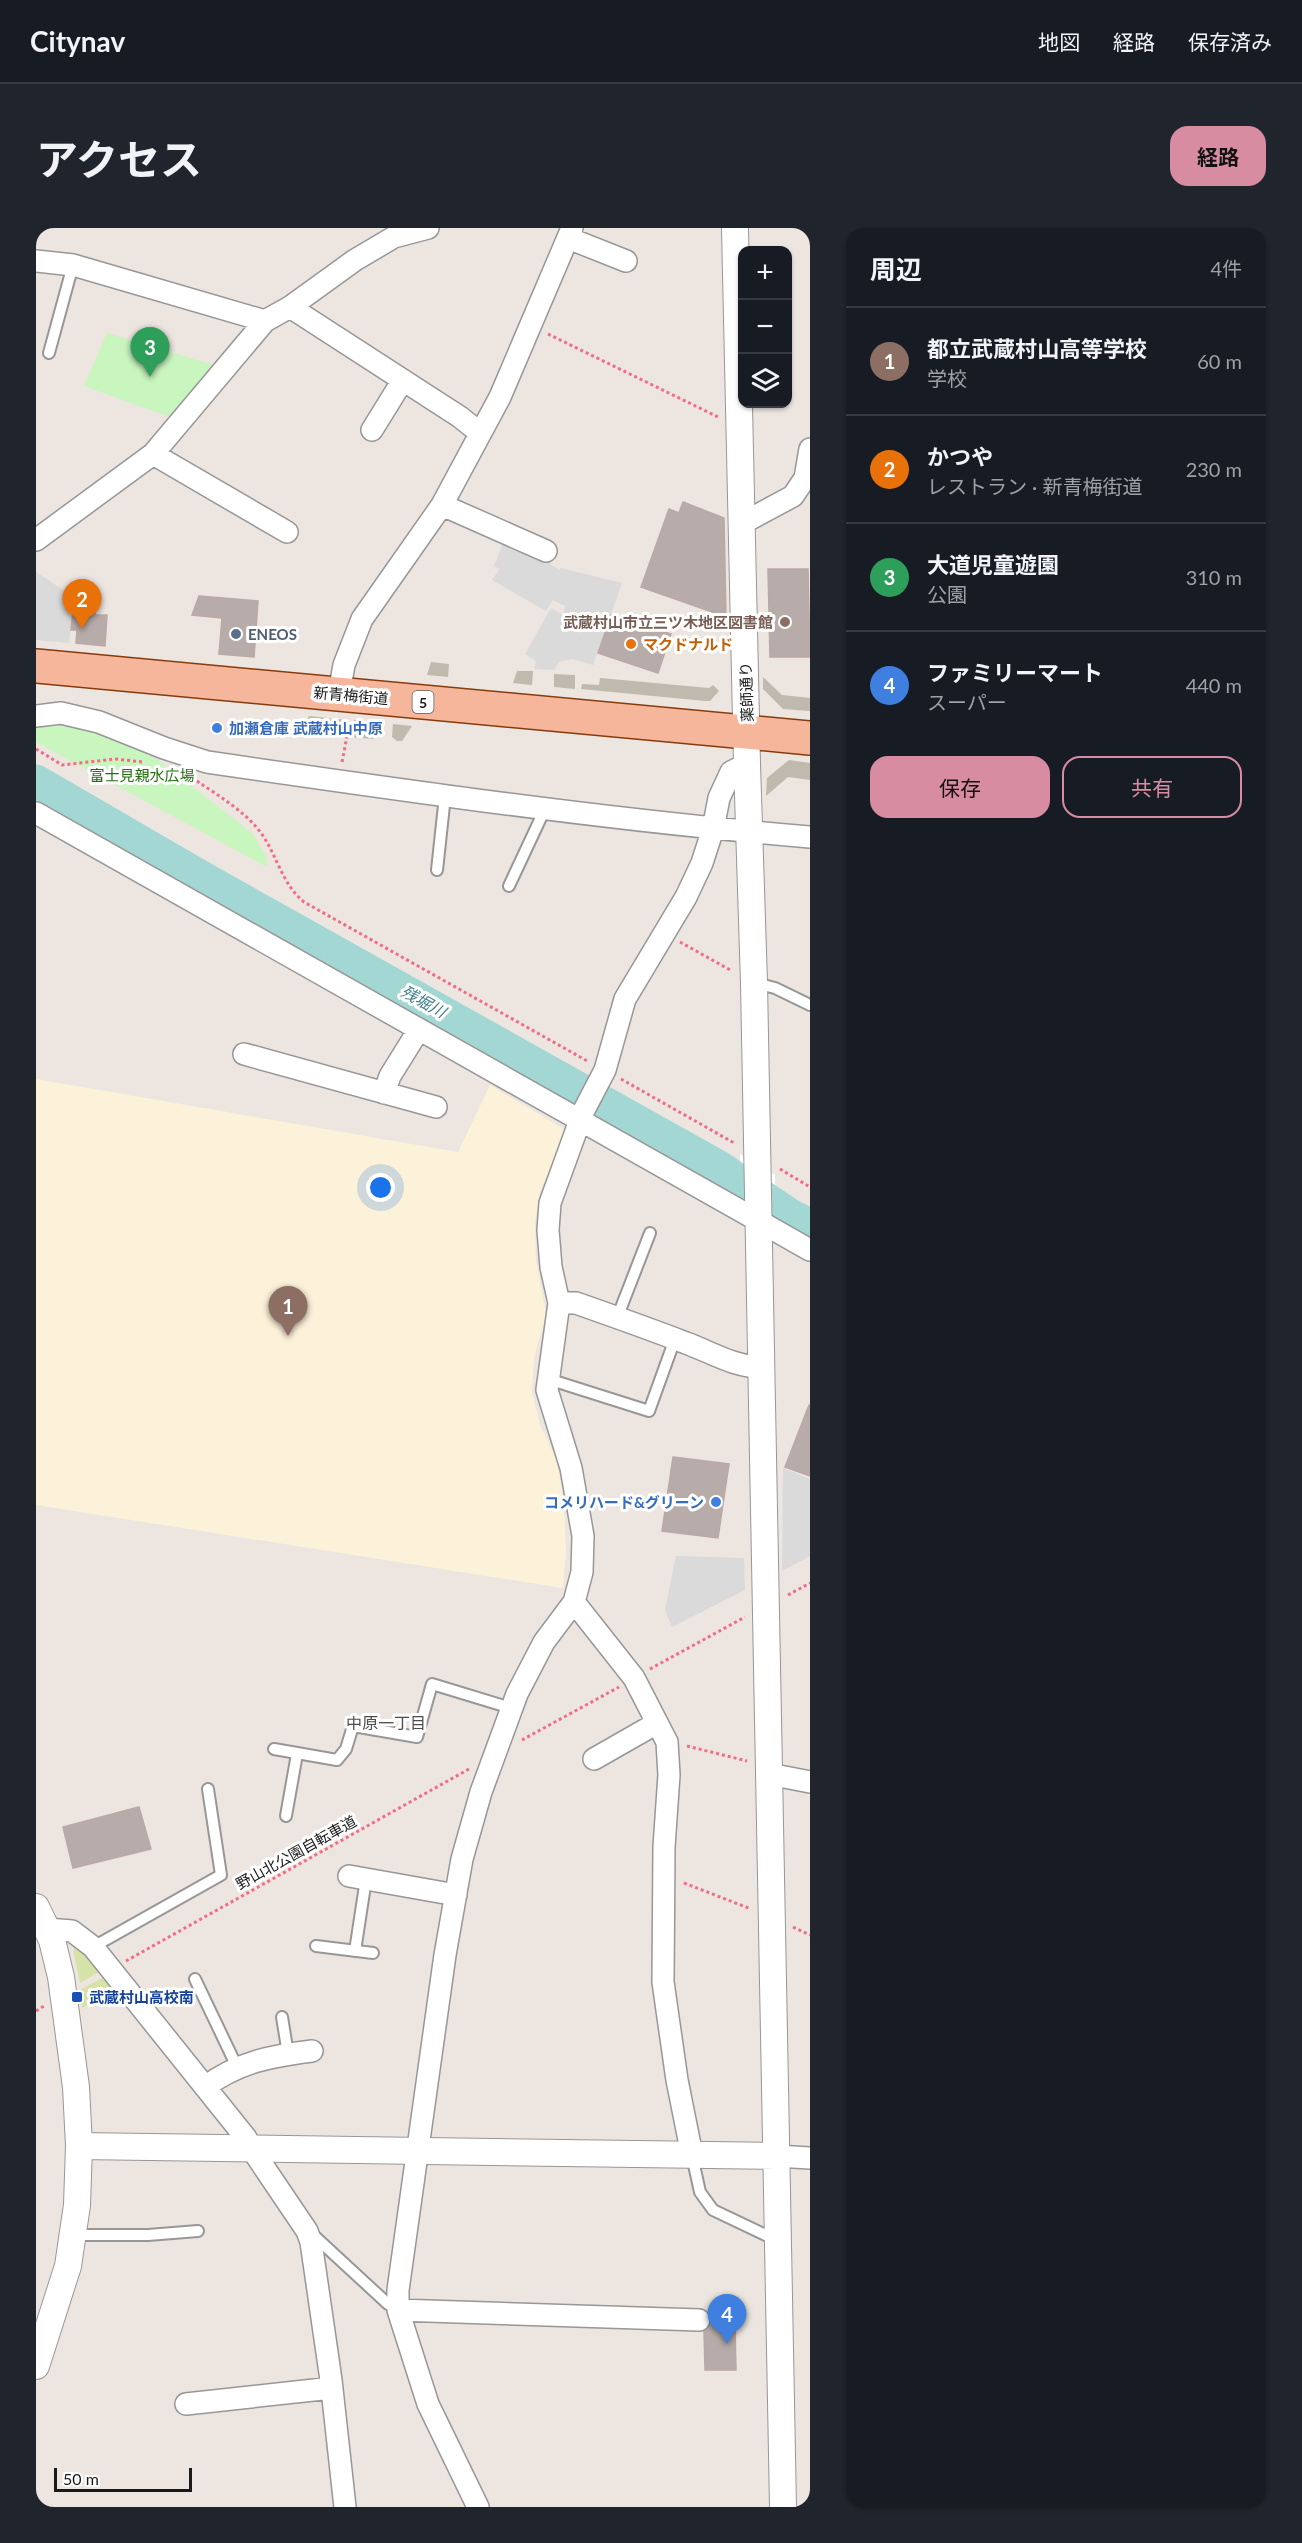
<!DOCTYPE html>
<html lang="ja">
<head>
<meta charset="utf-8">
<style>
	body { margin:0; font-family:Lato,"Noto Sans JP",sans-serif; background:#20242c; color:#f1f3f6 }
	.controls { position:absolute; right:18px; top:18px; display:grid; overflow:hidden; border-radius:12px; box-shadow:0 2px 4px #0004 }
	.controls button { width:54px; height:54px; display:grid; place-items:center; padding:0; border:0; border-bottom:2px solid #363941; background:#171b24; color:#f1f3f6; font:30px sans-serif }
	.scale { position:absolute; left:18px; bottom:15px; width:138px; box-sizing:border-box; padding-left:6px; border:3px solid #1a1a1a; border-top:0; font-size:16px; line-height:21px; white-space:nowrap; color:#1a1a1a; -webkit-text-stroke:4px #fff; paint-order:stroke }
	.you { position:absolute; left:345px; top:960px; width:21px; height:21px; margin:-15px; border:4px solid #fff; border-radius:50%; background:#1a73e8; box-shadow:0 0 0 9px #1a73e833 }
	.badge { display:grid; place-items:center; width:39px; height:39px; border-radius:50%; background:#d78ca2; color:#fff; font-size:20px; font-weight:700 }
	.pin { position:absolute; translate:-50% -50px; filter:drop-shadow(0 2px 3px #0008) }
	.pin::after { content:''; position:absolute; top:32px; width:21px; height:18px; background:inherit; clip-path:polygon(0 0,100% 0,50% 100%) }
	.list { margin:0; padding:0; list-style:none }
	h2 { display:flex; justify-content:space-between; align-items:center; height:78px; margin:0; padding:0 24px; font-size:26px }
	h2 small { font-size:20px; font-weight:400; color:#9ea1a6 }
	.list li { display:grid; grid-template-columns:39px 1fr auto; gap:18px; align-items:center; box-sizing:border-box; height:108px; padding:0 24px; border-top:2px solid #363941 }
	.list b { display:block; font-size:22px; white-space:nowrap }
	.list p { margin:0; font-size:20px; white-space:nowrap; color:#9ea1a6 }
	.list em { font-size:20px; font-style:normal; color:#9ea1a6 }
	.actions { display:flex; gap:12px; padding:18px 24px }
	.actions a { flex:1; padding:14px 0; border:2px solid #d78ca2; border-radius:18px; text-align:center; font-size:21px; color:#d78ca2 }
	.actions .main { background:#d78ca2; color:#111 }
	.icon { flex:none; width:33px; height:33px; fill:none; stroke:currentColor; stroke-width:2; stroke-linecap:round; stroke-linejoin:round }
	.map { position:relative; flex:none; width:774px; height:2279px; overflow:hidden; border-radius:18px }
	header { display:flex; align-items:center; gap:36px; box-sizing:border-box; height:84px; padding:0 30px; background:#171b24; border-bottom:2px solid #363941 }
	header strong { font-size:28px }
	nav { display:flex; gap:33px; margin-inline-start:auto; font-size:21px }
	.intro { display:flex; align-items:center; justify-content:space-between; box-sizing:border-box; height:144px; padding:0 36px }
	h1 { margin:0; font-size:42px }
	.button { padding:15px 27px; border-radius:18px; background:#d78ca2; color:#111; font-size:21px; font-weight:700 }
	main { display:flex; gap:36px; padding:0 36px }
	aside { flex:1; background:#171b24; border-radius:18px; box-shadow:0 2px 4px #0004 }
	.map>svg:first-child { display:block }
	.education { fill:#fcf2d9 }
	.construction { fill:#bfbaad }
	.grass { fill:#d6e3a8 }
	.park { fill:#c9f5be }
	.parking { fill:#dadada }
	.pier { fill:#fff }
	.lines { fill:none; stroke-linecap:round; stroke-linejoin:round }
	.river { stroke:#a3d7d4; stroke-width:33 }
	.building { fill:#b8acaa; stroke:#bca8a4; stroke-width:1.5 }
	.service-casing { stroke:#979797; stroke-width:14 }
	.minor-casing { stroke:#979797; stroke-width:24 }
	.tertiary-casing { stroke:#979797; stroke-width:28 }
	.primary-casing { stroke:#873b0a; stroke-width:36 }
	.path { stroke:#f06d84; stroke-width:3; stroke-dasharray:3 3; stroke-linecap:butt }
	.service { stroke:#fff; stroke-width:10 }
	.minor { stroke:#fff; stroke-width:21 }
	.tertiary { stroke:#fff; stroke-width:26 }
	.primary { stroke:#f5b69c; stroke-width:33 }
	.education-dot { fill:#8d6e63; stroke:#fff; stroke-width:2 }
	.service-dot { fill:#5c6f8a; stroke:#fff; stroke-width:2 }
	.food-dot { fill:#e8710a; stroke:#fff; stroke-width:2 }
	.shop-dot { fill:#3f7fe0; stroke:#fff; stroke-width:2 }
	.transit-dot { fill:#1a4fb4; stroke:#fff; stroke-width:2 }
	.labels { text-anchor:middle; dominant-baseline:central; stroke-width:6; stroke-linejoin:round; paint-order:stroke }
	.shield { fill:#fff; stroke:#5f5f5f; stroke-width:1.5 }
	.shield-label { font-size:14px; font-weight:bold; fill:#1a1a1a }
	.education-label { font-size:15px; font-weight:bold; fill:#785e54; stroke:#fff; text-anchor:end }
	.service-label { font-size:15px; font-weight:bold; fill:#4e5e75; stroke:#fff; text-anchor:start }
	.food-label { font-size:15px; font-weight:bold; fill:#c56008; stroke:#fff; text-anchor:start }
	.street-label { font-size:15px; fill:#1a1a1a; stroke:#fff }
	.shop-label { font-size:15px; font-weight:bold; fill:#366cbe; stroke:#fff; text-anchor:start }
	.park-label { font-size:15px; fill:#246f12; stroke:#fff }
	.transit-label { font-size:15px; font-weight:bold; fill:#164399; stroke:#fff; text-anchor:start }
	.water-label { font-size:16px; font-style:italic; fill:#457d8c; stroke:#fff }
	.neighbourhood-label { font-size:16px; fill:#4d4d4d; stroke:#fff }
</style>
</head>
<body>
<header>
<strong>Citynav</strong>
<nav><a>地図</a><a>経路</a><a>保存済み</a></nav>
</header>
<div class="intro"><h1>アクセス</h1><a class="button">経路</a></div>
<main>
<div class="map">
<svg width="774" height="2279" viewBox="0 0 774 2279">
	<rect width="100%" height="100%" fill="#ece5e0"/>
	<!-- education -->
	<path class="education" d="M 0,851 L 422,924 L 454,857 L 531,903 L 504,963 L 499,995 L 500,1032 L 510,1086 L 498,1130 L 496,1164 L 504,1197 L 521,1232 L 528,1276 L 530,1323 L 527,1360 L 0,1277 Z"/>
	<!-- construction -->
	<path class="construction" d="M 395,434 L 413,436 L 412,449 L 391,447 Z
		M 481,443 L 497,443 L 496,457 L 477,455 Z
		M 518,446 L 539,447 L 539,461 L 518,459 Z
		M 727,449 L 746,467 L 774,470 L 774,483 L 747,481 L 727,461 Z
		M 564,450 L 673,460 L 677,457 L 683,463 L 674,473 L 669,473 L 545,461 L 546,456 L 563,457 Z
		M 273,488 L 311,492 L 306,508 L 266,504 Z
		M 318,492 L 340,494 L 340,506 L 337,511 L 314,509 Z
		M 357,496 L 376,498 L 366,513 L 361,513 L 356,509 Z
		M 753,532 L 774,535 L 774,552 L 752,549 L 730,568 L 731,550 Z"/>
	<!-- grass -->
	<path class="grass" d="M 40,1718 L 68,1741 L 44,1755 L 37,1722 Z
		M 74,1746 L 84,1759 L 46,1780 L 45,1761 Z"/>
	<!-- park -->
	<path class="park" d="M 71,105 L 184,139 L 140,191 L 48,158 Z
		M 30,495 L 87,513 L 121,531 L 216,605 L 230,628 L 231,639 L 0,514 L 0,498 Z"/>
	<!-- parking -->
	<path class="parking" d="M 468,313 L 500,326 L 523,342 L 525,340 L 586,355 L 557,437 L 537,431 L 523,434 L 518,442 L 498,441 L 500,433 L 489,426 L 515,380 L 527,387 L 529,378 L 517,372 L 510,383 L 456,352 L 464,341 L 458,338 Z
		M 0,344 L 41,371 L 36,381 L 33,415 L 0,412 Z
		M 747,1240 L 774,1251 L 774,1328 L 746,1343 Z
		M 640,1328 L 708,1330 L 709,1362 L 636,1399 L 629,1382 Z"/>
	<!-- pier -->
	<path class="pier" d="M 704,926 L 739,947 L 740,997 L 705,977 Z"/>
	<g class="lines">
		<!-- river -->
		<path class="river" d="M 0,553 L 167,650 L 683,939 L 754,987 L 774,997"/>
	</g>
	<!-- building -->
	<path class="building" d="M 647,274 L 688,290 L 690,389 L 605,359 L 633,281 L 643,285 Z
		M 732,341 L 772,341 L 774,429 L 734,429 Z
		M 163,368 L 222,373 L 218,429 L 183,426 L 186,390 L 156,387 Z
		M 37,382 L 59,384 L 59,387 L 71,387 L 69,418 L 40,415 L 41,402 L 35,402 Z
		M 575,387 L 635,406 L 622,445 L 562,425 Z
		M 773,1177 L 774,1178 L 774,1248 L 749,1239 Z
		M 637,1229 L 693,1236 L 682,1310 L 626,1303 Z
		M 103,1579 L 115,1621 L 37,1640 L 27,1599 Z
		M 675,2096 L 699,2097 L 700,2142 L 669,2142 L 668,2103 Z"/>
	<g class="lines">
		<!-- service casing -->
		<g class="service-casing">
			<path id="service" d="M 13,125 L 37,37
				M 401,642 L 409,568
				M 473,658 L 509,581
				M 719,755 L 739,760 L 774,777
				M 581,1090 L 614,1005
				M 512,1151 L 613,1183 L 639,1111
				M 238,1521 L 301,1532 L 310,1521 L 317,1498 L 381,1509 L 396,1456 L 475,1480
				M 250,1588 L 261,1526
				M 280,1718 L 337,1725
				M 57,1719 L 185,1647 L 172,1561
				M 319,1723 L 330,1651
				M 159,1751 L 201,1839
				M 246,1789 L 252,1826
				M 656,1928 L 664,1964 L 677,1982 L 742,2013
				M 275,2005 L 352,2076 L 362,2082
				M 38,2007 L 112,2007 L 162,2003"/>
		</g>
		<!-- minor casing -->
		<g class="minor-casing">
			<path id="minor" d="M 532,10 L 590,33
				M 0,33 L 37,37 L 229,93
				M 254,79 L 424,189 L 444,205
				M 336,202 L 367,152
				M 117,226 L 251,304
				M 406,277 L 510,323
				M 705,296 L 757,268 L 769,250 L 774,221
				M 0,312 L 117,226 L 229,93 L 254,79 L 319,32 L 358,9 L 392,0
				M 303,465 L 308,437 L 326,391 L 406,277 L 464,169 L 536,0
				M 0,488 L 25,485 L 63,494 L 128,520 L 171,534 C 371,563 572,592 774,609
				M 0,585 L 774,1022
				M 208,826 L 400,879
				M 348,865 L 354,848 L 382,803
				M 523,1075 L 540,1075 C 577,1088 614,1101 650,1115 C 675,1124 698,1139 725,1139
				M 538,1374 L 598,1450 L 631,1514 L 633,1547 L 628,1619 L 627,1754 L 641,1852 L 656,1927
				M 558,1531 L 621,1495
				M 733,1546 L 774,1554
				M 313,1648 L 420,1667
				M 11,1701 L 36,1703 L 57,1719 L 210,1910 L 215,1920 L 271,2003 L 275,2014 L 295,2152 L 309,2279
				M 169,1859 C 202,1834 236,1828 276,1823
				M 740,1928 L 774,1930
				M 362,2082 L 663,2092
				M 150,2176 L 296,2160
				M 442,2279 L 392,2176 L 362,2082 L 362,2062 L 409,1727 L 426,1631 L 445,1564 L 481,1466 L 508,1414 L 538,1374 L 546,1344 L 547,1308 L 535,1240 L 511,1162 L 523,1075 L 515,1039 L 512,1002 L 514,975 L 547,884 L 569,842 L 589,771 L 650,669 L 666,635 L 677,601 L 683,570 L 695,544 L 711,536"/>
		</g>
		<!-- tertiary casing -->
		<g class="tertiary-casing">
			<path id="tertiary" d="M 699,0 L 711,536 L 718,755 L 747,2279
				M 0,1679 L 16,1712 L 25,1749 L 40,1859 L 43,1918 L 41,1977 L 32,2038 L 0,2138
				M 43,1918 L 740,1928"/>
		</g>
		<!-- primary casing -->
		<g class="primary-casing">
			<path id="primary" d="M 0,438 L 774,510"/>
		</g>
		<!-- path -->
		<path class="path" d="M 512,106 L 682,189
			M 0,521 L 26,537 L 79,531 L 107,534
			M 306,534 L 314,493
			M 161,553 C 184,569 214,586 229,611 C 242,632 248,658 268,674 L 553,834
			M 644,714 L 696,743
			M 585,851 L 700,916
			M 744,941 L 774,959
			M 752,1367 L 774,1355
			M 614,1441 L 709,1389
			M 486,1512 L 583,1459
			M 651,1518 L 711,1533
			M 648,1655 L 715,1681
			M 757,1699 L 774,1707
			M 90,1733 L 433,1541
			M 0,1783 L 8,1778"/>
		<!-- service -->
		<use href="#service" class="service"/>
		<!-- minor -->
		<use href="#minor" class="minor"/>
		<!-- tertiary -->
		<use href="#tertiary" class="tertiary"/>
		<!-- primary -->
		<use href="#primary" class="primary"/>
	</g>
	<!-- markers -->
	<circle class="education-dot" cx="749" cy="394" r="6"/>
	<circle class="service-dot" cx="200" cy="406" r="6"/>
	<circle class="food-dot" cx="595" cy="416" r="6"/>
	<g class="shop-dot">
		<circle cx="181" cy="500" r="6"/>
		<circle cx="680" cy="1274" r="6"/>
	</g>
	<rect class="transit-dot" x="35" y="1763" width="12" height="12" rx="3"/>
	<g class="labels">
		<!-- shield labels -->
		<rect class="shield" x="376.5" y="463" width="21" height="22" rx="4.5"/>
		<g class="shield-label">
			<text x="387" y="474">5</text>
		</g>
		<!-- education labels -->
		<g class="education-label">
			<text x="737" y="394">武蔵村山市立三ツ木地区図書館</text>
		</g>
		<!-- service labels -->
		<g class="service-label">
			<text x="212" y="406">ENEOS</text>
		</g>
		<!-- food labels -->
		<g class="food-label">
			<text x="607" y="416">マクドナルド</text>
		</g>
		<!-- street labels -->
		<g class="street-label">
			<text transform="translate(710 464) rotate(-92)">薬師通り</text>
			<text transform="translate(315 467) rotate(5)">新青梅街道</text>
			<text transform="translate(260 1624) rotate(-29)">野山北公園自転車道</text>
		</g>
		<!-- shop labels -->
		<g class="shop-label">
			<text x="193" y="500">加瀬倉庫 武蔵村山中原</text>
			<text x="668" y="1274" text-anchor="end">コメリハード&amp;グリーン</text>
		</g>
		<!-- park labels -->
		<g class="park-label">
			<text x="106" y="547">富士見親水広場</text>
		</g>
		<!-- transit labels -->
		<g class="transit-label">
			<text x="53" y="1769">武蔵村山高校南</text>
		</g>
		<!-- water labels -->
		<g class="water-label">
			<text transform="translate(388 773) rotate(29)">残堀川</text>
		</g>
		<!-- neighbourhood labels -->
		<g class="neighbourhood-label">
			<text x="350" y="1494">中原一丁目</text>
		</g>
	</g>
</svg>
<div class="controls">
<button>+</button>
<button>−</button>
<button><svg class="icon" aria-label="layers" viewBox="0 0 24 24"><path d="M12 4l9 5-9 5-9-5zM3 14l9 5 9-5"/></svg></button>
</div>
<div class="scale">50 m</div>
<div class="you"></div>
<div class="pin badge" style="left:252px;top:1108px;background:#8d6e63">1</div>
<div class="pin badge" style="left:46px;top:401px;background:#e8710a">2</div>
<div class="pin badge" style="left:114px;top:149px;background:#2e9e5b">3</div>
<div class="pin badge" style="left:691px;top:2116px;background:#3f7fe0">4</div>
</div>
<aside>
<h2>周辺<small>4件</small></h2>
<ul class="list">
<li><span class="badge" style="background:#8d6e63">1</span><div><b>都立武蔵村山高等学校</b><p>学校</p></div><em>60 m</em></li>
<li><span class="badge" style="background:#e8710a">2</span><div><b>かつや</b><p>レストラン · 新青梅街道</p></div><em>230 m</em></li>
<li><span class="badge" style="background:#2e9e5b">3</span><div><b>大道児童遊園</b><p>公園</p></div><em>310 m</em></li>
<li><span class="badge" style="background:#3f7fe0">4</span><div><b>ファミリーマート</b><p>スーパー</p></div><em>440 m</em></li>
</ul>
<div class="actions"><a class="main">保存</a><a>共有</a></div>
</aside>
</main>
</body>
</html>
